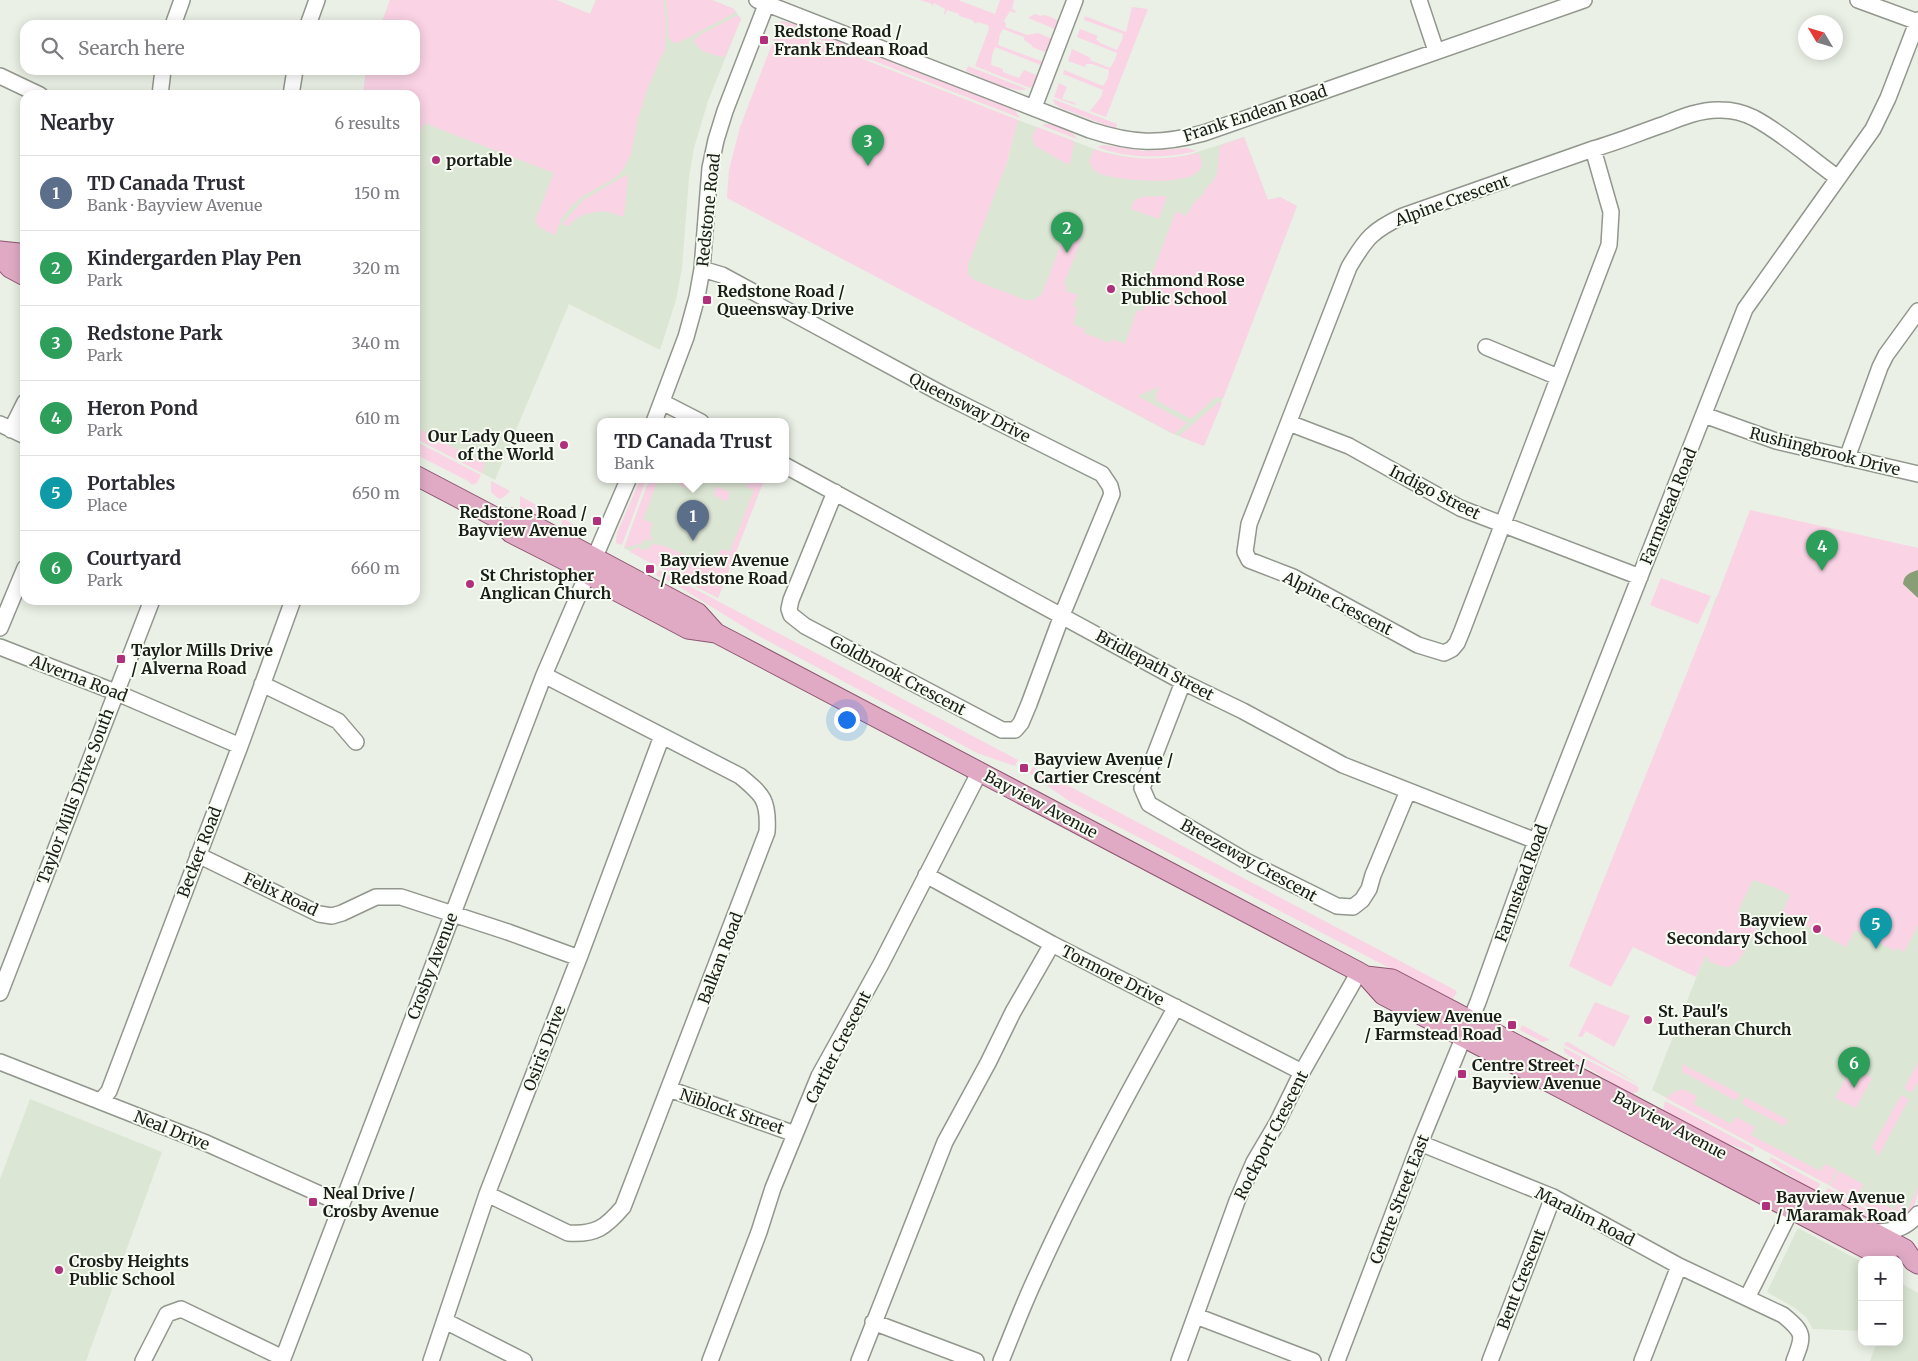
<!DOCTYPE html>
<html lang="en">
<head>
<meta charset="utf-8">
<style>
	body { margin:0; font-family:Merriweather,serif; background:#f7f7f7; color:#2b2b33 }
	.controls { position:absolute; right:15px; bottom:15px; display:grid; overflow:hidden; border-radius:10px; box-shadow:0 2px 12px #0003 }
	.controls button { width:45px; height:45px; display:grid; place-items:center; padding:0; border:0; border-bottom:1px solid #e1e1e2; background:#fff; color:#2b2b33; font:25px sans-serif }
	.compass { position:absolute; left:1798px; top:15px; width:45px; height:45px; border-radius:50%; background:#fff; box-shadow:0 2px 12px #0003; rotate:308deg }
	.you { position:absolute; left:846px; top:719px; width:18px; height:18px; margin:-12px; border:4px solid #fff; border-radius:50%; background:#1a73e8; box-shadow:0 0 0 8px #1a73e833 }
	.badge { display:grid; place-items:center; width:32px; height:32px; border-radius:50%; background:#7c3aed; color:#fff; font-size:16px; font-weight:700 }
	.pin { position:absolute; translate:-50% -41px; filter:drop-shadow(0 1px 2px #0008) }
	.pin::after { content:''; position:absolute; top:26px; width:18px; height:15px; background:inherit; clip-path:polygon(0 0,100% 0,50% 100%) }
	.popup { position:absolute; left:597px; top:418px; width:192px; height:65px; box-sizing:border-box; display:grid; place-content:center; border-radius:10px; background:#fff; filter:drop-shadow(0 1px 4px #0005); font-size:16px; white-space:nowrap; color:#7c7c81 }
	.popup b { font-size:19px; color:#2b2b33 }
	.popup::after { content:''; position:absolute; left:50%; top:100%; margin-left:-10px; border:10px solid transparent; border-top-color:#fff }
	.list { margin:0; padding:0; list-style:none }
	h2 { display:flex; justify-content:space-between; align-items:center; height:65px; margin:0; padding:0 20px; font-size:21px }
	h2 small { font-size:16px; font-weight:400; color:#7c7c81 }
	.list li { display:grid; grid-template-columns:32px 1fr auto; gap:15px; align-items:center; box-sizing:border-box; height:75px; padding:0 20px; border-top:1px solid #e1e1e2 }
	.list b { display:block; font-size:19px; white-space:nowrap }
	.list p { margin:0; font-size:16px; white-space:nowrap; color:#7c7c81 }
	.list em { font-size:16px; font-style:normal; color:#7c7c81 }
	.icon { flex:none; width:28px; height:28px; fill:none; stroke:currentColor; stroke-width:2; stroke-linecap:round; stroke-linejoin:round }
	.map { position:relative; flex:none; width:1918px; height:1361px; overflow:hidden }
	.search { position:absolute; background:#fff; box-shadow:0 2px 12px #0003; left:20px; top:20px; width:400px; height:55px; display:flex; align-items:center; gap:12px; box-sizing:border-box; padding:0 18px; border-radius:15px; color:#7c7c81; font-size:19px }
	.panel { position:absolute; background:#fff; box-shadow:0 2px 12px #0003; left:20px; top:90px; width:400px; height:515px; border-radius:15px }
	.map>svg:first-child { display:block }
	.built { fill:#dce6d4 }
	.green { fill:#fad3e5 }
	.water { fill:#879e77 }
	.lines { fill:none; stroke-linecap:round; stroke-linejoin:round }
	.minor-casing { stroke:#91978d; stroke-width:18 }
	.major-casing { stroke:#8e5470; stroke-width:21 }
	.minor { stroke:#fff; stroke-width:15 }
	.major { stroke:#e0aac5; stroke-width:19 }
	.poi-dot { fill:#b1307b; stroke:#f7fdf2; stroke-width:2 }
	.labels { text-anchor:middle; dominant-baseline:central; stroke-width:4; stroke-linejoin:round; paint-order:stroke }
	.poi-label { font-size:16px; font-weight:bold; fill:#1b1d19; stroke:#f7fdf2; text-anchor:start }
	.street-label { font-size:16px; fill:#1b1d19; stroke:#f7fdf2 }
</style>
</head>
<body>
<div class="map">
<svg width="1918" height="1361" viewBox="0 0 1918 1361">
	<rect width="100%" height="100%" fill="#eaf0e5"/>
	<!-- built -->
	<path class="built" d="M 390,0 L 556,0 L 590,14 L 596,0 L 712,0 L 734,9 L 741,19 L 708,101 L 694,148 L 689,177 L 682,268 L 676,300 L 660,350 L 569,304 L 495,480 L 415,438 L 415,95 L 363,95 L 366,70 L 415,70 L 415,25 L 381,25 Z
		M 1018,120 L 1102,152 L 1139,159 L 1160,159 L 1185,156 L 1244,137 L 1268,200 L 1280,197 L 1297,206 L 1204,446 L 1171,433 L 948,313 L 1007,162 Z
		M 649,480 L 764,480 L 718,598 L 624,548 Z
		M 1716,597 L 1918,633 L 1918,1193 L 1911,1210 L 1890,1218 L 1652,1090 L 1726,902 L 1707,623 Z
		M 30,1099 L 162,1152 L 86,1361 L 0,1361 L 0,1179 Z
		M 1798,1228 L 1862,1262 L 1862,1331 L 1813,1329 L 1806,1317 L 1795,1308 L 1767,1292 Z
		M 1899,1282 L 1918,1293 L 1918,1361 L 1870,1361 L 1877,1342 L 1899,1342 Z"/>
	<!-- green -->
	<path class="green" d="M 390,0 L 556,0 L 590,14 L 596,0 L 663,0 L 666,19 L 665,51 L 661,57 L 647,90 L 638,118 L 631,154 L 624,168 L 615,178 L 583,196 L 572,205 L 561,219 L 555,235 L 539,227 L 535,220 L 554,173 L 424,123 L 415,146 L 415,95 L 363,95 L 366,70 L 415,70 L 415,25 L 381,25 Z
		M 666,0 L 712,0 L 734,9 L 735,13 L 680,42 L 673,43 L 668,37 L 668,17 Z
		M 920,0 L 958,0 L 995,14 L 1000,0 L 1014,0 L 1012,9 L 1016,11 L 1015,13 L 1010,11 L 1004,21 L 1006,24 L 1005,27 L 1027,35 L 1038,33 L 1053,39 L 1048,53 L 1032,47 L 1032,45 L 1024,40 L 1024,37 L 1003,29 L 1000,34 L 998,45 L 1044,62 L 1043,66 L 995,47 L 992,55 L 991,65 L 1003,69 L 1003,72 L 1019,78 L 1024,70 L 1039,76 L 1035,84 L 1030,88 L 975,66 L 989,29 L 988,25 L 977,22 L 976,24 L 972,20 L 959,16 L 959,14 L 947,10 L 945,15 L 944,14 L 945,9 L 934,3 L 933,6 L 930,3 Z
		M 1132,7 L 1148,9 L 1106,117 L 1090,111 L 1101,97 L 1103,90 L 1063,74 L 1064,70 L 1103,86 L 1108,78 L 1109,70 L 1092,64 L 1086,64 L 1085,67 L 1068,61 L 1072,49 L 1091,58 L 1090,60 L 1110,68 L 1115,60 L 1117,53 L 1077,37 L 1080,29 L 1098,36 L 1096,39 L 1100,43 L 1117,50 L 1122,40 L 1123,34 L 1084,20 L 1085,16 L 1126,32 Z
		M 1035,14 L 1041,16 L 1045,15 L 1060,21 L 1057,30 L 1028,18 Z
		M 736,16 L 739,16 L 741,19 L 725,57 C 715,56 696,51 694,40 L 698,36 Z
		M 781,21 L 792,23 L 1014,109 L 1020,118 L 785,26 L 780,24 Z
		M 779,26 L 1018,120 L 1007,162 L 968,265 L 968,274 L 974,280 L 1025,300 L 1034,300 L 1042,294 L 1069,223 L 1085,229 L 1064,284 L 1067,286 L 1065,291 L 1078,295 L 1073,306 L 1078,308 L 1073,324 L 1085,329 L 1084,333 L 1110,343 L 1112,339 L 1125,344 L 1137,310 L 1142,311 L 1152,286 L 1148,284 L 1176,211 L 1186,216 L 1193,204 L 1204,193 L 1205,190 L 1213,181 L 1217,174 L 1220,146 L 1244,137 L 1268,200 L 1280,197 L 1297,206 L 1223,399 L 1219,397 L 1215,398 L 1191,419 L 1157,401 L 1156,395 L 1159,387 L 1138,396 L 1187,423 L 1174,434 L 727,198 L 729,170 L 740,127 Z
		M 968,66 L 1027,89 C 1012,94 981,77 966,71 Z
		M 1059,83 L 1067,87 L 1062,99 L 1076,103 L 1075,105 L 1054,97 Z
		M 1053,99 L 1117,124 L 1116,129 L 1061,108 L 1055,104 Z
		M 1044,124 C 1055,123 1071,129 1077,139 L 1043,126 Z
		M 1037,127 L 1074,141 L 1071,161 L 1069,165 L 1035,146 L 1032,136 Z
		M 1104,145 L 1145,151 L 1188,148 L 1196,151 C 1163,159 1129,159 1097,147 Z
		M 1094,149 C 1128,161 1163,161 1198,153 C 1223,192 1114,181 1098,173 C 1093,170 1091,166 1089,161 Z
		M 626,175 L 628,177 L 624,216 C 619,217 618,215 613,213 C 597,209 579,213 568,226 L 564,225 L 563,223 L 583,200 Z
		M 1167,196 L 1159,219 L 1131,209 L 1134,201 L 1141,197 Z
		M 1219,402 L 1222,403 L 1204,446 L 1179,436 Z
		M 415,427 L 475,459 L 479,451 L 485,462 L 482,473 L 415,438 Z
		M 415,441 L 481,475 L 477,483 L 472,485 L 468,481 L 415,454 Z
		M 640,480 L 646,480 L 622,545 L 616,543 L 617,533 Z
		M 649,480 L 658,480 L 643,519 L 652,523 L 650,535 L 652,540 L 650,542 L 649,539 L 642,541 L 643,543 L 624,548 Z
		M 680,480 L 689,480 L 693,482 L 691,489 L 680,485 Z
		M 749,480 L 764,480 L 718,598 L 630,552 L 635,548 L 640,547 L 641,550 L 650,548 L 650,545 C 674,539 706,582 721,549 L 730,552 L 754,490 L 746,487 Z
		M 491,481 L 510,491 L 504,497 L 499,499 L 491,492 Z
		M 718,487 L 730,492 L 728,500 L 725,501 L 714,495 L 715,489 Z
		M 520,496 L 551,513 L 547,519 L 543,521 L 520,509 Z
		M 1750,510 L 1918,548 L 1918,925 L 1904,952 L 1897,948 L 1895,951 L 1855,930 L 1846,947 L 1782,913 L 1790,895 L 1774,887 L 1753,880 L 1738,911 L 1760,922 C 1754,932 1740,968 1727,967 C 1721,967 1714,963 1708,961 L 1709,958 L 1705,956 L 1696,977 L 1633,947 L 1611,987 L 1569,966 L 1707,623 Z
		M 562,518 L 580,528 L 576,538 L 561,529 Z
		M 659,570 L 1018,760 L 1015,766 L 977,753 L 757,635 L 678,586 L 656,575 Z
		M 1661,578 L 1711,596 L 1698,624 L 1650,605 Z
		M 1033,767 L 1455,990 L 1457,992 L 1452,1000 L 1445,997 L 1069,801 L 1029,773 Z
		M 1595,1002 L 1630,1016 L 1614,1047 L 1586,1031 L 1582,1037 L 1578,1036 Z
		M 1522,1025 L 1550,1040 L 1542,1042 L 1520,1030 Z
		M 1566,1042 L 1568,1042 L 1640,1085 L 1564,1045 Z
		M 1563,1047 L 1637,1086 L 1639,1088 L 1638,1091 L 1631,1095 L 1565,1053 Z
		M 1918,1062 L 1918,1082 L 1912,1093 L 1904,1088 Z
		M 1682,1064 L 1740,1094 L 1736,1101 L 1685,1073 L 1683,1074 Z
		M 1852,1067 L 1872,1078 L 1856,1108 L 1835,1098 Z
		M 1683,1089 L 1697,1096 L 1694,1104 L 1731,1124 L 1736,1117 L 1755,1127 L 1751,1135 L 1820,1171 L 1825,1164 L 1837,1170 L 1829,1185 L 1666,1098 L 1674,1092 Z
		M 1901,1095 L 1909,1099 L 1879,1155 L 1876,1154 L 1877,1151 L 1872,1148 Z
		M 1745,1097 L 1788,1120 L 1784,1126 L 1742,1104 Z
		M 1665,1101 L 1754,1148 L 1753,1152 L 1722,1142 L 1663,1111 Z
		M 1771,1157 L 1820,1184 L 1815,1193 L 1769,1160 Z
		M 1839,1171 L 1863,1184 L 1860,1192 L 1894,1210 L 1898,1203 L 1909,1208 L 1918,1186 C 1918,1203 1911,1216 1895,1222 L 1830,1186 Z
		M 1828,1188 L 1892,1223 L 1885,1225 L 1875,1222 L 1823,1195 Z"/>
	<!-- water -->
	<path class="water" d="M 1918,570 L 1918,598 L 1903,584 C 1904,574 1910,573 1918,570 Z"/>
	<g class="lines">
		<!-- minor casing -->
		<g class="minor-casing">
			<path id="minor" d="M 757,0 L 1090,130 C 1133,144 1159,145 1204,133 L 1584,0
				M 1419,0 L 1436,51
				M 1858,0 L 1918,22
				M 173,25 L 182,0
				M 308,25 L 317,0
				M 0,76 L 40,95
				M 160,95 L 163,70
				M 291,95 L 295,70
				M 1034,107 L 1075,0
				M 1593,149 L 1611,212 L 1609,245 L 1462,631 L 1457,643 L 1452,649 L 1444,653 L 1418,645 L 1293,577 L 1249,560 L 1245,552 L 1249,524 L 1349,267 C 1366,238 1373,230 1403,216 L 1593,149 C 1618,142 1641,132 1665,124 C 1682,117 1702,109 1721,110 C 1732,110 1744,113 1754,118 C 1784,134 1810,158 1838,178
				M 702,269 L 722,275 L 942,394 L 1102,474 L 1110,486 L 1112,494 L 1062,615 L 1029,704 L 1021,723 L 1015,730 L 1002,730 L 805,626 L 791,615 L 789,609 L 791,600 L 835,492
				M 1486,347 L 1558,377
				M 662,402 L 701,422
				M 1704,415 L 1776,441 L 1918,474
				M 654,422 L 686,337 L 697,297 L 702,269 L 710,168 L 716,140 L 725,111 L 768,0
				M 1289,423 L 1349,446 L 1460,508 L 1640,577
				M 0,424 L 25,436
				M 11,430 L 25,402
				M 1847,458 L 1880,367 L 1886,355 L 1918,311
				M 786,466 L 1183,682 L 1243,711 L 1343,765 L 1536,841
				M 0,628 L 25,568
				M 0,647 L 115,692 L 240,746
				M 1183,682 L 1142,788 L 1149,804 L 1246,861 L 1337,906 L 1353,907 L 1362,900 L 1369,889 L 1373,875 L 1408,791
				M 262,684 L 338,721 L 356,742
				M 198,855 L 319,914 L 332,916 L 342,913 L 376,897 L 401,897 L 508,932 L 579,958
				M 926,875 L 1052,944 L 1302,1072
				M 0,993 L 152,600
				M 0,1062 L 206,1143 L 342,1204
				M 669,1089 L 795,1134
				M 101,1101 L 109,1091 L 240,746 L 293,600
				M 1420,1143 L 1553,1197 L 1679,1266 L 1783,1315 C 1805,1333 1804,1336 1794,1361
				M 487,1194 L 568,1233 C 596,1235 606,1227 623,1207 L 767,832 C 769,800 763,795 740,776 L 544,675
				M 1873,1232 C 1892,1232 1906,1229 1918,1214
				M 1747,1298 L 1792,1208
				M 1196,1316 L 1313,1361
				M 445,1321 L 524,1361
				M 873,1322 L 976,1361
				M 143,1361 L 167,1314 L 181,1309 L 283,1358
				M 282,1361 L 544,675 L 628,480
				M 431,1361 L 487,1194 L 579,958 L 662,736
				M 710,1361 L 759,1232 L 773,1188 L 819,1076 L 881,964 L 980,771
				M 859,1361 L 945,1142 L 988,1063 L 1013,1012 L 1052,944
				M 1001,1361 C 1013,1332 1024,1302 1038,1273 C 1079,1182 1127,1094 1176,1007
				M 1179,1361 L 1237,1201 L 1254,1162 L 1277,1123 L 1302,1072 L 1359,972
				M 1337,1361 L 1420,1143 L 1478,1002 L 1536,841 L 1745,309 L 1873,129 L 1888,98 L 1918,20
				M 1490,1361 L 1553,1197
				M 1642,1361 L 1679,1266"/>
		</g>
		<!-- major casing -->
		<g class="major-casing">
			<path id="major" d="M 0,251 L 19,253 L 25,256
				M 0,257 L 10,268 L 25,276
				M 415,475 L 497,518 L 511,533 L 570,563 L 607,586 L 688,629 L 716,633
				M 497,518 L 520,518 L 698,613 L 716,633 L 737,644 L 1359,972 L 1366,976 L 1383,995 L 1888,1260
				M 1366,976 L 1392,979 L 1905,1249 L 1913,1261 L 1918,1264"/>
		</g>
		<!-- minor -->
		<use href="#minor" class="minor"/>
		<!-- major -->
		<use href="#major" class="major"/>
	</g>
	<!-- markers -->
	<g class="poi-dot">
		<rect x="759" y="35" width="10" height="10" rx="2.5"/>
		<circle cx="436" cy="160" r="5"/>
		<circle cx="1111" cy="289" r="5"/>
		<rect x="702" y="295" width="10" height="10" rx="2.5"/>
		<circle cx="564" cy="445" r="5"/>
		<rect x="592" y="516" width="10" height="10" rx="2.5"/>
		<rect x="645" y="564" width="10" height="10" rx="2.5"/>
		<circle cx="470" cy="584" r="5"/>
		<rect x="116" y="654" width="10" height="10" rx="2.5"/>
		<rect x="1019" y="763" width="10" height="10" rx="2.5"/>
		<circle cx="1817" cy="929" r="5"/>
		<circle cx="1648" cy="1020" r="5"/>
		<rect x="1507" y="1020" width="10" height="10" rx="2.5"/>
		<rect x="1457" y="1069" width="10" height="10" rx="2.5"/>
		<rect x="308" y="1197" width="10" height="10" rx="2.5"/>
		<rect x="1761" y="1201" width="10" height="10" rx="2.5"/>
		<circle cx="59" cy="1270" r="5"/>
	</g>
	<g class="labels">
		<!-- poi labels -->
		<g class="poi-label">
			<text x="774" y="31">Redstone Road /<tspan x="774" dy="18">Frank Endean Road</tspan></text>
			<text x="446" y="160">portable</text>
			<text x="1121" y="280">Richmond Rose<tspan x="1121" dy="18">Public School</tspan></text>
			<text x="717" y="291">Redstone Road /<tspan x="717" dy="18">Queensway Drive</tspan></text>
			<text x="554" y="436" text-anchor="end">Our Lady Queen<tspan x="554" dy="18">of the World</tspan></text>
			<text x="587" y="512" text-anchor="end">Redstone Road /<tspan x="587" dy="18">Bayview Avenue</tspan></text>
			<text x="660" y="560">Bayview Avenue<tspan x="660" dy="18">/ Redstone Road</tspan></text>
			<text x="480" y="575">St Christopher<tspan x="480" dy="18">Anglican Church</tspan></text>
			<text x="131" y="650">Taylor Mills Drive<tspan x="131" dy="18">/ Alverna Road</tspan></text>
			<text x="1034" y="759">Bayview Avenue /<tspan x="1034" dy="18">Cartier Crescent</tspan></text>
			<text x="1807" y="920" text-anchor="end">Bayview<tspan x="1807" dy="18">Secondary School</tspan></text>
			<text x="1658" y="1011">St. Paul's<tspan x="1658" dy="18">Lutheran Church</tspan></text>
			<text x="1502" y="1016" text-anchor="end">Bayview Avenue<tspan x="1502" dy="18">/ Farmstead Road</tspan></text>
			<text x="1472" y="1065">Centre Street /<tspan x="1472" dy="18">Bayview Avenue</tspan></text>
			<text x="323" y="1193">Neal Drive /<tspan x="323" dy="18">Crosby Avenue</tspan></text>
			<text x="1776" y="1197">Bayview Avenue<tspan x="1776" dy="18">/ Maramak Road</tspan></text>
			<text x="69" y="1261">Crosby Heights<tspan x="69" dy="18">Public School</tspan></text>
		</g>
		<!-- street labels -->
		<g class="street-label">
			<text transform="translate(1255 113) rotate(-18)">Frank Endean Road</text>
			<text transform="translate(1452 200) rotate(-20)">Alpine Crescent</text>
			<text transform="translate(708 210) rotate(-84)">Redstone Road</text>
			<text transform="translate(970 407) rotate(27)">Queensway Drive</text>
			<text transform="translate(1825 451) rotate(14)">Rushingbrook Drive</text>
			<text transform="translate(1435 492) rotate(27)">Indigo Street</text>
			<text transform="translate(1668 506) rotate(-68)">Farmstead Road</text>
			<text transform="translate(1338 603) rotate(27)">Alpine Crescent</text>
			<text transform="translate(1155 665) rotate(28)">Bridlepath Street</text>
			<text transform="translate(898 675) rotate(28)">Goldbrook Crescent</text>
			<text transform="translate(79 678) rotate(21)">Alverna Road</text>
			<text transform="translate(75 796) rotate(-69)">Taylor Mills Drive South</text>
			<text transform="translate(1041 804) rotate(28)">Bayview Avenue</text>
			<text transform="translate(199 852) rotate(-69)">Becker Road</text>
			<text transform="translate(1249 860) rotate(29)">Breezeway Crescent</text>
			<text transform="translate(1521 883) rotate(-70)">Farmstead Road</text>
			<text transform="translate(281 894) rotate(25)">Felix Road</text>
			<text transform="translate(720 958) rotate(-69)">Balkan Road</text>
			<text transform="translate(432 966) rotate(-69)">Crosby Avenue</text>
			<text transform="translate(1113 975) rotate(27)">Tormore Drive</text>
			<text transform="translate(838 1047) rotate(-63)">Cartier Crescent</text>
			<text transform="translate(544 1048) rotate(-69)">Osiris Drive</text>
			<text transform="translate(732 1111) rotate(19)">Niblock Street</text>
			<text transform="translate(1670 1125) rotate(28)">Bayview Avenue</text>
			<text transform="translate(172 1130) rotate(22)">Neal Drive</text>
			<text transform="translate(1271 1135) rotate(-63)">Rockport Crescent</text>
			<text transform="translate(1399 1199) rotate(-69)">Centre Street East</text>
			<text transform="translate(1585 1216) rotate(27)">Maralim Road</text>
			<text transform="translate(1521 1279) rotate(-69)">Bent Crescent</text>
		</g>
	</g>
</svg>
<div class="controls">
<button>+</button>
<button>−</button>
</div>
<svg class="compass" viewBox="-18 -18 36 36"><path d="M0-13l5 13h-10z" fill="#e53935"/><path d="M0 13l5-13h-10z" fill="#7c7c81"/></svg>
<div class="you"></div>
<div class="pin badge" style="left:693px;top:541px;background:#5c6f8a">1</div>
<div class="popup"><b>TD Canada Trust</b>Bank</div>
<div class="pin badge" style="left:1067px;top:253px;background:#2e9e5b">2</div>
<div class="pin badge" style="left:868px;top:166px;background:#2e9e5b">3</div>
<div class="pin badge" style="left:1822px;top:571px;background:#2e9e5b">4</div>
<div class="pin badge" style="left:1876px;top:949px;background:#0f9aa8">5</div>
<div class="pin badge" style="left:1854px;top:1088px;background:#2e9e5b">6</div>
<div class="search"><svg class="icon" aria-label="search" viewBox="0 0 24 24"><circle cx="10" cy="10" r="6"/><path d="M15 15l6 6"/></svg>Search here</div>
<section class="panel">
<h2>Nearby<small>6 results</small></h2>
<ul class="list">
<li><span class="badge" style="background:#5c6f8a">1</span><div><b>TD Canada Trust</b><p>Bank · Bayview Avenue</p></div><em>150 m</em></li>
<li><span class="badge" style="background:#2e9e5b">2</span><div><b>Kindergarden Play Pen</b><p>Park</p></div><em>320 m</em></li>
<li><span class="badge" style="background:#2e9e5b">3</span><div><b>Redstone Park</b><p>Park</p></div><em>340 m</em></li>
<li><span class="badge" style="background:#2e9e5b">4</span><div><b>Heron Pond</b><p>Park</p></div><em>610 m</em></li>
<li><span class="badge" style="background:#0f9aa8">5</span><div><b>Portables</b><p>Place</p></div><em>650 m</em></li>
<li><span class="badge" style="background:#2e9e5b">6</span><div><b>Courtyard</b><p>Park</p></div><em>660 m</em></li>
</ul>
</section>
</div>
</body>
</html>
